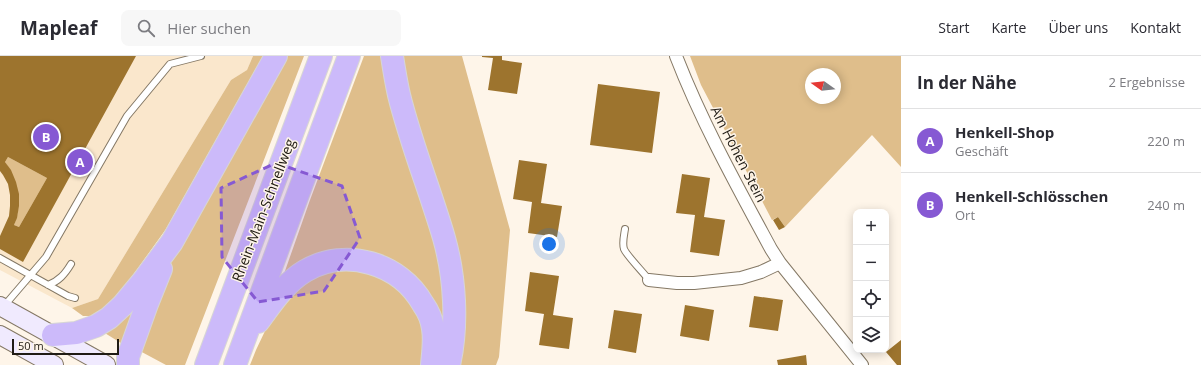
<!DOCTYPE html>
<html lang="de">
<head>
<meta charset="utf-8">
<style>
	body { margin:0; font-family:"Open Sans",sans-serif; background:#f7f7f7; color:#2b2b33 }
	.controls { position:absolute; right:12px; bottom:12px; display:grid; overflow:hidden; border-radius:8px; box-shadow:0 2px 10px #0003 }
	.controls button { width:36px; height:36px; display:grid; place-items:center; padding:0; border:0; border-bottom:1px solid #e1e1e2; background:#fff; color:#2b2b33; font:20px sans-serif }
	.compass { position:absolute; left:805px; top:12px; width:36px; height:36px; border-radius:50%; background:#fff; box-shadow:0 2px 10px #0003; rotate:285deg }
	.scale { position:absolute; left:12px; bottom:10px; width:107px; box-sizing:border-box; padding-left:4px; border:2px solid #201b14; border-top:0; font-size:11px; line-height:14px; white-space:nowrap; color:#201b14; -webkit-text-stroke:3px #fef5e9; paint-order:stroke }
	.you { position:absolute; left:549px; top:188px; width:14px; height:14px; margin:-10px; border:3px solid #fff; border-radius:50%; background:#1a73e8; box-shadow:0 0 0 6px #1a73e833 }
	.badge { display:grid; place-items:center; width:26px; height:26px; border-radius:50%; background:#8659d3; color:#fff; font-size:13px; font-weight:700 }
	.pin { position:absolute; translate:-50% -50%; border:2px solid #fff; box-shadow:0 1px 4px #0006 }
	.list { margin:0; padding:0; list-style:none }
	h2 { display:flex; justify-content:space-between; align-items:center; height:52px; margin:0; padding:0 16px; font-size:17px }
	h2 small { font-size:13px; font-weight:400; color:#7c7c81 }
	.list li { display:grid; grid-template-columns:26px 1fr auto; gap:12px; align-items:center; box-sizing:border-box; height:64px; padding:0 16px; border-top:1px solid #e1e1e2 }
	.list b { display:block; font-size:15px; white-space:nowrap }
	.list p { margin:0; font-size:13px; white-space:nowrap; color:#7c7c81 }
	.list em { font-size:13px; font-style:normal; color:#7c7c81 }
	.icon { flex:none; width:22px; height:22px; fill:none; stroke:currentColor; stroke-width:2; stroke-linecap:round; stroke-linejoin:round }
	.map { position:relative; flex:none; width:901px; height:309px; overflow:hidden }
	header { display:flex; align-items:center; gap:24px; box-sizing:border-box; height:56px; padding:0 20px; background:#fff; border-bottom:1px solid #e1e1e2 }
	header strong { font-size:19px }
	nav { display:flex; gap:22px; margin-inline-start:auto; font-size:14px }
	.search { width:280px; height:36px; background:#f7f7f7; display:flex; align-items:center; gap:10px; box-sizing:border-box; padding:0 14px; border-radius:8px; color:#7c7c81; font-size:15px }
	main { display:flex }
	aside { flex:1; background:#fff }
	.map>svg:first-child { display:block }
	.built { fill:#fae7cc }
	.green { fill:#dfbe8b; fill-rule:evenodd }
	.building { fill:#9d742e; fill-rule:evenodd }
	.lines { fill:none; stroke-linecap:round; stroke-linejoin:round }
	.service-casing { stroke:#847865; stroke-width:8 }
	.minor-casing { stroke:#847865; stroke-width:14 }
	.secondary-casing { stroke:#847865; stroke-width:20 }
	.motorway-casing { stroke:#d7d6d5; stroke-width:24 }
	.service { stroke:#fff; stroke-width:6 }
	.minor { stroke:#fff; stroke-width:12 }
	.secondary { stroke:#f0eafe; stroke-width:18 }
	.motorway { stroke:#ccbafa; stroke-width:22 }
	.marked { fill:#8659d3; fill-opacity:0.2; stroke:#8659d3; stroke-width:3; stroke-dasharray:8 5; stroke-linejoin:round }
	.labels { text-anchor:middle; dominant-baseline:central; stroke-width:3; stroke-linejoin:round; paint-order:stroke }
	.street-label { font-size:14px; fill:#201b14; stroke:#fef5e9 }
</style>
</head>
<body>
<header>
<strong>Mapleaf</strong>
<div class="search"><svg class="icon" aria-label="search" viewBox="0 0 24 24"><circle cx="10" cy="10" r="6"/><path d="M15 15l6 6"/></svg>Hier suchen</div>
<nav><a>Start</a><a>Karte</a><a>Über uns</a><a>Kontakt</a></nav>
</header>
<main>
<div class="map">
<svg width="901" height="309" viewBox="0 0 901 309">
	<rect width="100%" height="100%" fill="#fef5e9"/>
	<!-- built -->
	<path class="built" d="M 0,0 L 253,0 L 247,14 L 231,24 L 98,243 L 72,252 L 0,214 Z"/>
	<!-- green -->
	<path class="green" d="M 253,0 L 263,0 L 166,173 L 123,233 L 100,256 L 91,260 L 83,260 L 72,252 L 98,243 L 231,24 L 247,14 Z
		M 284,0 L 304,0 L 185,309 L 166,309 L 138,294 L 161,226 L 190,168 Z
		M 364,0 L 387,0 L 447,221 L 444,309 L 250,309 L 256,294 L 265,275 L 279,250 L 290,216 L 285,215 L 310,144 Z
		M 401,0 L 462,0 L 510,174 L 499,301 L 496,309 L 458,309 L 462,282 L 404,26 Z
		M 690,0 L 901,0 L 901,111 L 872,79 L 785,171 L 778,161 L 772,164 L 701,29 ZM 811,18 L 835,18 L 835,42 L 811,42 Z
		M 8,101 L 47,122 L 19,171 L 14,169 C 23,148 18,125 5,106 Z
		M 144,231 L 124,289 L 100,274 Z"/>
	<!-- building -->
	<path class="building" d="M 0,0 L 136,0 L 23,206 L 0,193 L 0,180 L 9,160 L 10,150 L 10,139 L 8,128 L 3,119 L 0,115 ZM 8,101 L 47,122 L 19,171 L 14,169 L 17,162 L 19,150 L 19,138 L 16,126 L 11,114 L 5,106 Z
		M 482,0 L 502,0 L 502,4 L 522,7 L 517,38 L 488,34 L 493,2 L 482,1 Z
		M 598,28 L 660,36 L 652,97 L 590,89 Z
		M 519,104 L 547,108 L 541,147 L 562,150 L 557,181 L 528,177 L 532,146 L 513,143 Z
		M 682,118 L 710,122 L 704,161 L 725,164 L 719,200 L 690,196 L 695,159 L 676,157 Z
		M 778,161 L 785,171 L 779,174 L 773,164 Z
		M 530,216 L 559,220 L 553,259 L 573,262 L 569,293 L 539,289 L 544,258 L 525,255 Z
		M 754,240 L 783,244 L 778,275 L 749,271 Z
		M 685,249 L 714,254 L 709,285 L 680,280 Z
		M 614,254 L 642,258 L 636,297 L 608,292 Z
		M 901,284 L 901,309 L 897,309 L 886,296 Z
		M 806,299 L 807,309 L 778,309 L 777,304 Z"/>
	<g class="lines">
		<!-- service casing -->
		<g class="service-casing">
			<path id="service" d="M 625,173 C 624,180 622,187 624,193 C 627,200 644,217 649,224
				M 0,202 L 68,240 L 75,242
				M 48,229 C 59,225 65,218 71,208
				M 4,250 L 46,201 L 127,60 L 170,8 L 201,0"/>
		</g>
		<!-- minor casing -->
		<g class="minor-casing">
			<path id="minor" d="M 676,0 C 702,67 737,130 771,193 L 780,207 L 862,309
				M 649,224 L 677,227 L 694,227 L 741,222 L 761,216 L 780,207"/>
		</g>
		<!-- secondary casing -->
		<g class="secondary-casing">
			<path id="secondary" d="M 0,250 L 106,309
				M 0,279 L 54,309"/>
		</g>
		<!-- motorway casing -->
		<g class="motorway-casing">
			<path id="motorway" d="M 392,0 C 394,13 396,26 399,39 C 411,88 430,134 444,182 C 455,221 458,269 449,309
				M 258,266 C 272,247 285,227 305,215 C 346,191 400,207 423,248 C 428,255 432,264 433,273 C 435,284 433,297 432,309
				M 53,279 L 76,277 L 96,270 L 109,262 L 123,249 L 143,225 L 172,186 L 276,0
				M 128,309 L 128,301 L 147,248 L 161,213
				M 206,309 L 321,0
				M 235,309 L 349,0"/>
		</g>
		<!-- service -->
		<use href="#service" class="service"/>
		<!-- minor -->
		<use href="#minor" class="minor"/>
		<!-- secondary -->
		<use href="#secondary" class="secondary"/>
		<!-- motorway -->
		<use href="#motorway" class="motorway"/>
	</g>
	<!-- marked area -->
	<path class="marked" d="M 276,107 L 342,130 L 360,182 L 324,235 L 258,246 L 222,201 L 221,132 Z"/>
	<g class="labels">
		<!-- street labels -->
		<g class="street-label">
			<text transform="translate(739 98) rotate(63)">Am Hohen Stein</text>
			<text transform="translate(263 154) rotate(-69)">Rhein-Main-Schnellweg</text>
		</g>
	</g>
</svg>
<div class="controls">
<button>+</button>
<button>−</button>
<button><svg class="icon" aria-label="locate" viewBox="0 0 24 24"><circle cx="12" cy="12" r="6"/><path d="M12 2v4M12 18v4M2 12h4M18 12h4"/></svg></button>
<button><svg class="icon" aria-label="layers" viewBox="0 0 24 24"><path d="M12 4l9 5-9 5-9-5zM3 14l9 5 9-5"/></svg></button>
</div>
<svg class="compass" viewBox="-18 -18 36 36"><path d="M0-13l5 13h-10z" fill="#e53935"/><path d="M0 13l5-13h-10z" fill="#7c7c81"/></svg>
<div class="scale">50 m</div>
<div class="you"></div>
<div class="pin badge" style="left:80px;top:106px">A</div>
<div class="pin badge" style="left:46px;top:81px">B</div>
</div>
<aside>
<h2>In der Nähe<small>2 Ergebnisse</small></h2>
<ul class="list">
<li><span class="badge">A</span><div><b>Henkell-Shop</b><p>Geschäft</p></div><em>220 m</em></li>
<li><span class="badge">B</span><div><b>Henkell-Schlösschen</b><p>Ort</p></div><em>240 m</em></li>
</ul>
</aside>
</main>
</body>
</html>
